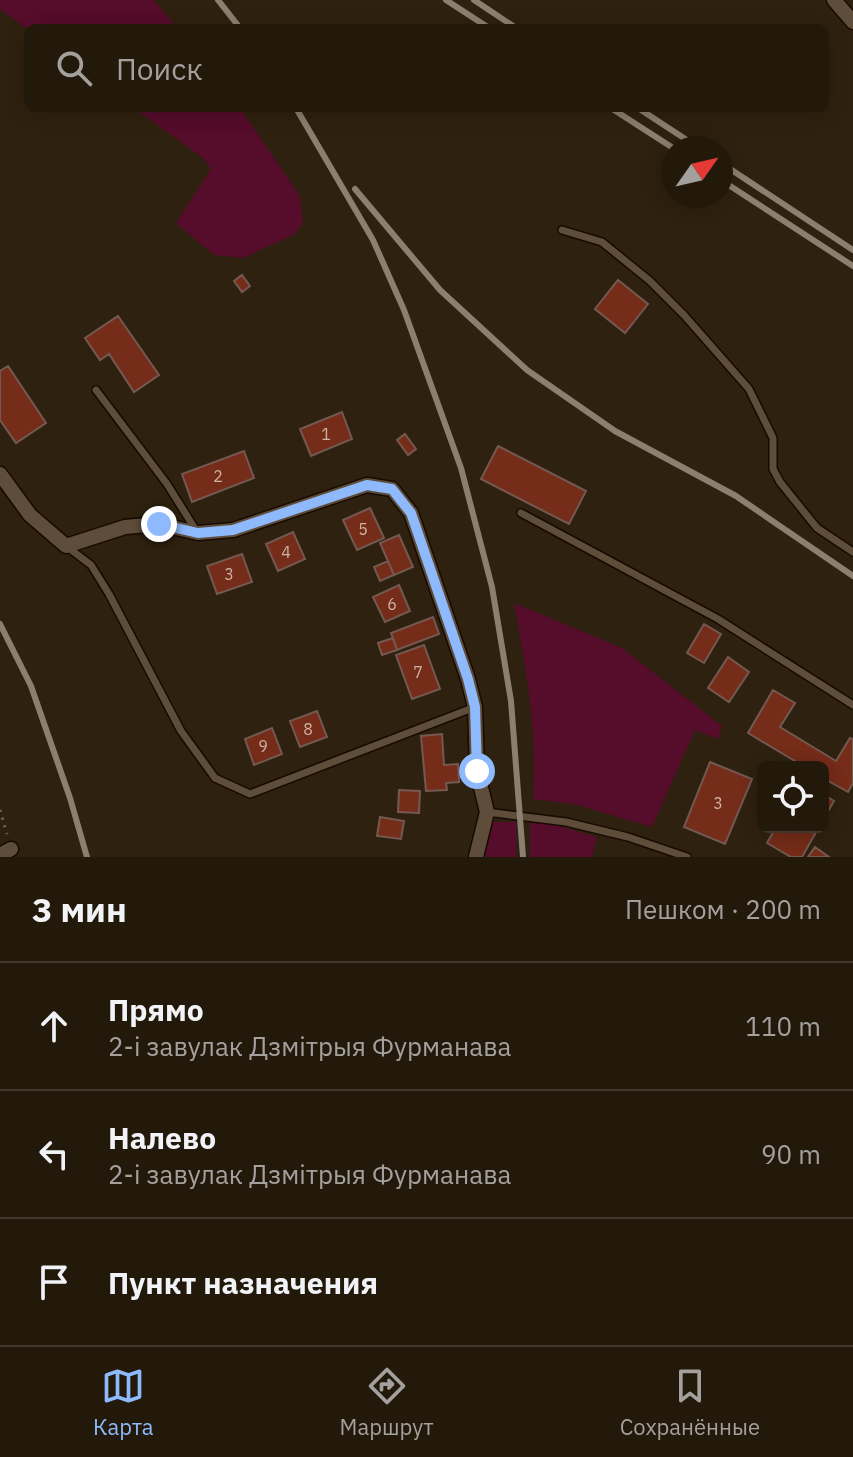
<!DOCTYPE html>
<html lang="ru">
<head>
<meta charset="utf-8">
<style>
	body { margin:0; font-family:"IBM Plex Sans",sans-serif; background:#2b2214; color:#f1f3f6 }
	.controls { position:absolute; right:24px; bottom:24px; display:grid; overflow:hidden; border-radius:12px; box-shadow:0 4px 20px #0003 }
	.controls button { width:72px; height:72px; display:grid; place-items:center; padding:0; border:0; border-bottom:2px solid #40382c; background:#23190b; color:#f1f3f6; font:40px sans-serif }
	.compass { position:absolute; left:661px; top:136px; width:72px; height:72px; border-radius:50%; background:#23190b; box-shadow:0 4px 20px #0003; rotate:56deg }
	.stop { position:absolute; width:24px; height:24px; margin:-18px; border:6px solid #8eb9fc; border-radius:50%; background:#fff }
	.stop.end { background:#8eb9fc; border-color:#fff; box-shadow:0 2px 8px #0008 }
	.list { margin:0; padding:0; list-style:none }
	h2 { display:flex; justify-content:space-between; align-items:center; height:104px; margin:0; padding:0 32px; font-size:34px }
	h2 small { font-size:26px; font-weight:400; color:#a3a09d }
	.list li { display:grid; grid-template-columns:52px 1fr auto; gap:24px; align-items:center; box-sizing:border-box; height:128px; padding:0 32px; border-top:2px solid #40382c }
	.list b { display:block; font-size:30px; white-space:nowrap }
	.list p { margin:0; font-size:26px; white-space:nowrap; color:#a3a09d }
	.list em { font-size:26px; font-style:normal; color:#a3a09d }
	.icon { flex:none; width:44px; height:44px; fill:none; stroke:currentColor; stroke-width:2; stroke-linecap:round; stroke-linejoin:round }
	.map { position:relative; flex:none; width:853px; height:857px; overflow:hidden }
	.search { position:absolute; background:#23190b; box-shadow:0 4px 20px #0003; left:24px; right:24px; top:24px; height:88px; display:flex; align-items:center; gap:20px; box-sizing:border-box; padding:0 28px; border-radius:12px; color:#a3a09d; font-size:30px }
	.sheet { height:488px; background:#23190b }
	nav { display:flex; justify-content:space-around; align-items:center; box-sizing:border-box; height:112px; border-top:2px solid #40382c; background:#23190b; font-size:22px; color:#a3a09d }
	nav a { display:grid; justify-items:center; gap:4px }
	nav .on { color:#8eb9fc }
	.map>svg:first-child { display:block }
	.green { fill:#560c2b }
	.building { fill:#752c18; stroke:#735952; stroke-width:2 }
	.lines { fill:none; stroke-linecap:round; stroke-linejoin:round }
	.lane-casing { stroke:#170a00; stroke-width:10 }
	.street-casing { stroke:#170a00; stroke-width:17 }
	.path { stroke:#756859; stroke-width:3; stroke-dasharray:2 6; stroke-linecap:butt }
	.lane { stroke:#5d4d3a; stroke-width:7 }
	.street { stroke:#5d4d3a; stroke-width:14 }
	.rail { stroke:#8b7f70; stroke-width:6 }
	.route { stroke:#8eb9fc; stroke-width:10 }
	.labels { text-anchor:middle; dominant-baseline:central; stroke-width:6; stroke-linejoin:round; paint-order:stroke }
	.number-label { font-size:16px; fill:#ceb4a7 }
</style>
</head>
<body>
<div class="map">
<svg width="853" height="857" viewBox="0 0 853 857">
	<rect width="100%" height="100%" fill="#2f210f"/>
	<!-- green -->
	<path class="green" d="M 0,0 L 154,0 L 177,28 L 28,30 L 0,9 Z
		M 134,108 L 240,108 L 300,196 L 303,223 L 295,234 L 243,258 L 214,255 L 176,223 L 211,169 L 203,158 Z
		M 514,603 L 622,648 L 722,726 L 718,739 L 695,730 L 652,827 L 574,804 L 533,799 C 539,738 525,663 514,603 Z
		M 488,822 L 516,822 L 516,857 L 481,857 Z
		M 530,823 L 549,823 L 597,837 L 592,857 L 530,857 Z"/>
	<!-- building -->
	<path class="building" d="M 242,275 L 250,286 L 242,292 L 234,281 Z
		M 618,280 L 648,304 L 625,333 L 595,309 Z
		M 118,316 L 159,375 L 134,392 L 109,354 L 100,360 L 85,338 Z
		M 8,366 L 46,423 L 16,443 L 0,420 L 0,371 Z
		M 342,412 L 352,439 L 311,456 L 300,429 Z
		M 405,434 L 416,449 L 408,455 L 397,440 Z
		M 498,446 L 586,491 L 569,524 L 481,479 Z
		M 244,451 L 254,478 L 192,502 L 182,474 Z
		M 370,508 L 384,538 L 357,550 L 343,520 Z
		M 293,532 L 305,559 L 278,571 L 266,544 Z
		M 399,535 L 413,567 L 394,575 L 380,543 Z
		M 242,554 L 252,582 L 217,594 L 207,566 Z
		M 388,561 L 394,575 L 380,581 L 374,567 Z
		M 399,585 L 410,611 L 385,622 L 373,597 Z
		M 433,617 L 439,634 L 397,650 L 391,633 Z
		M 704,624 L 721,634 L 704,663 L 687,653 Z
		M 393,638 L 397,650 L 382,655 L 378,643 Z
		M 424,645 L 440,689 L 412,699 L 396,655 Z
		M 728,657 L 749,672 L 729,702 L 708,688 Z
		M 773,690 L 795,703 L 780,727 L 836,761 L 850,738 L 853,739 L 853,783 L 848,792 L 823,778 L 823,767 L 805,767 L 748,733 Z
		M 317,711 L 327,737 L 300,747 L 290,721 Z
		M 272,728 L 282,754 L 254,765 L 245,739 Z
		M 442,734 L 444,765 L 458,764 L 459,782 L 446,783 L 447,790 L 426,791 L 421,736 Z
		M 710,762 L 752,779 L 725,844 L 684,827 Z
		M 399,790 L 420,791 L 419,813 L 398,812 Z
		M 823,794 L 834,801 L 823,820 Z
		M 380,817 L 404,821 L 401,839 L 377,836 Z
		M 776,827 L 819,827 L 802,857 L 791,857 L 767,843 Z
		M 815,847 L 829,857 L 808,857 Z"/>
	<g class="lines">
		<!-- lane casing -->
		<g class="lane-casing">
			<path id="lane" d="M 562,230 L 602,242 L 650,281 L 684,315 L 749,389 L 773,438 L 773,469 L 780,482 L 817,528 L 853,552
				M 96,390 L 167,484 L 197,532
				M 521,513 L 718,619 L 853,705
				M 66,546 L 91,565 L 109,594 L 181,731 L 215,778 L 250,794 L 475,707
				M 487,812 L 566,822 L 628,837 L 687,857"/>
		</g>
		<!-- street casing -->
		<g class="street-casing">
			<path id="street" d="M 834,0 L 853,22
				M 0,474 L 30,515 L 66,546 L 125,527 L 159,524 L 198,533 L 233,530 L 367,485 L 392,489 L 411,513 L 468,679 L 475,707 L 477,771 L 487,812 L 476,857
				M 0,855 L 11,849"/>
		</g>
		<!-- path -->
		<path class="path" d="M 0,810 L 7,834"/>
		<!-- lane -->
		<use href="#lane" class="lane"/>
		<!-- street -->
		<use href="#street" class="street"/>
		<!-- rail -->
		<path class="rail" d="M 218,0 L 240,28
			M 446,0 L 489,28
			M 474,0 L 516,28
			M 296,108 L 373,240 L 404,310 L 461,468 L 492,587 L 511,701 L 523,857
			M 611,108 L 673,148
			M 638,108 L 699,148
			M 721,163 L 853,250
			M 721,180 L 853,266
			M 355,189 L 440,290 L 527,370 L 615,431 L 736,496 L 853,576
			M 0,624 L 31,686 L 70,798 L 87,857"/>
	</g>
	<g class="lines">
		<!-- route -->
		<path class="route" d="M 159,524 L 198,533 L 233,530 L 367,485 L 392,489 L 411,513 L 468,679 L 475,707 L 477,771"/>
	</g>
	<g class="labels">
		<!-- number labels -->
		<g class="number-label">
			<text x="326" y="434">1</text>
			<text x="218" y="476">2</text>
			<text x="363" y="529">5</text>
			<text x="286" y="552">4</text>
			<text x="229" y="574">3</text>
			<text x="392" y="604">6</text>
			<text x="418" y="672">7</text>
			<text x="308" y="729">8</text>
			<text x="263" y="746">9</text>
			<text x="718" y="803">3</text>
		</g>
	</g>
</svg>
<div class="controls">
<button><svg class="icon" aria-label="locate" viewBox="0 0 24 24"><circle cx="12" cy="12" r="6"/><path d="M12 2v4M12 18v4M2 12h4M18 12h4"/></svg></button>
</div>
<svg class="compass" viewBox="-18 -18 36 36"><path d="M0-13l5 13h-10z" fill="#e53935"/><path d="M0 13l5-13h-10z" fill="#a3a09d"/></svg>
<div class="stop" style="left:477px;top:771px"></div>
<div class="stop end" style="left:159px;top:524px"></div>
<div class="search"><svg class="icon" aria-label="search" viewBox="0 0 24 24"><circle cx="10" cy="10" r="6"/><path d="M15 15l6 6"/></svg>Поиск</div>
</div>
<section class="sheet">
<h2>3 мин<small>Пешком · 200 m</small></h2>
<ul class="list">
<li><svg class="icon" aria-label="ahead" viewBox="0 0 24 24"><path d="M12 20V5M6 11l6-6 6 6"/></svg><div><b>Прямо</b><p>2-і завулак Дзмітрыя Фурманава</p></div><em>110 m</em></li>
<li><svg class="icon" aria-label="left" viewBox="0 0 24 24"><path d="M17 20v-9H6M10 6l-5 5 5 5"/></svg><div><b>Налево</b><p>2-і завулак Дзмітрыя Фурманава</p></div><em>90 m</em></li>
<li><svg class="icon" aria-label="arrive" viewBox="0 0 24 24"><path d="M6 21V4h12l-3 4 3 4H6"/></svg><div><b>Пункт назначения</b></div></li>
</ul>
</section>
<nav>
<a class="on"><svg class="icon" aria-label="map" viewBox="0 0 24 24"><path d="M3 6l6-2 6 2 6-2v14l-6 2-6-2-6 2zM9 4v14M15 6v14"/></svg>Карта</a>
<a><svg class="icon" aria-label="directions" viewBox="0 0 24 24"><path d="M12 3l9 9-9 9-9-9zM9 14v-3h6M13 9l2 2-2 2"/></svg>Маршрут</a>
<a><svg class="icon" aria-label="saved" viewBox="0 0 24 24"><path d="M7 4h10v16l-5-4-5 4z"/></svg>Сохранённые</a>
</nav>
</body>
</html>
